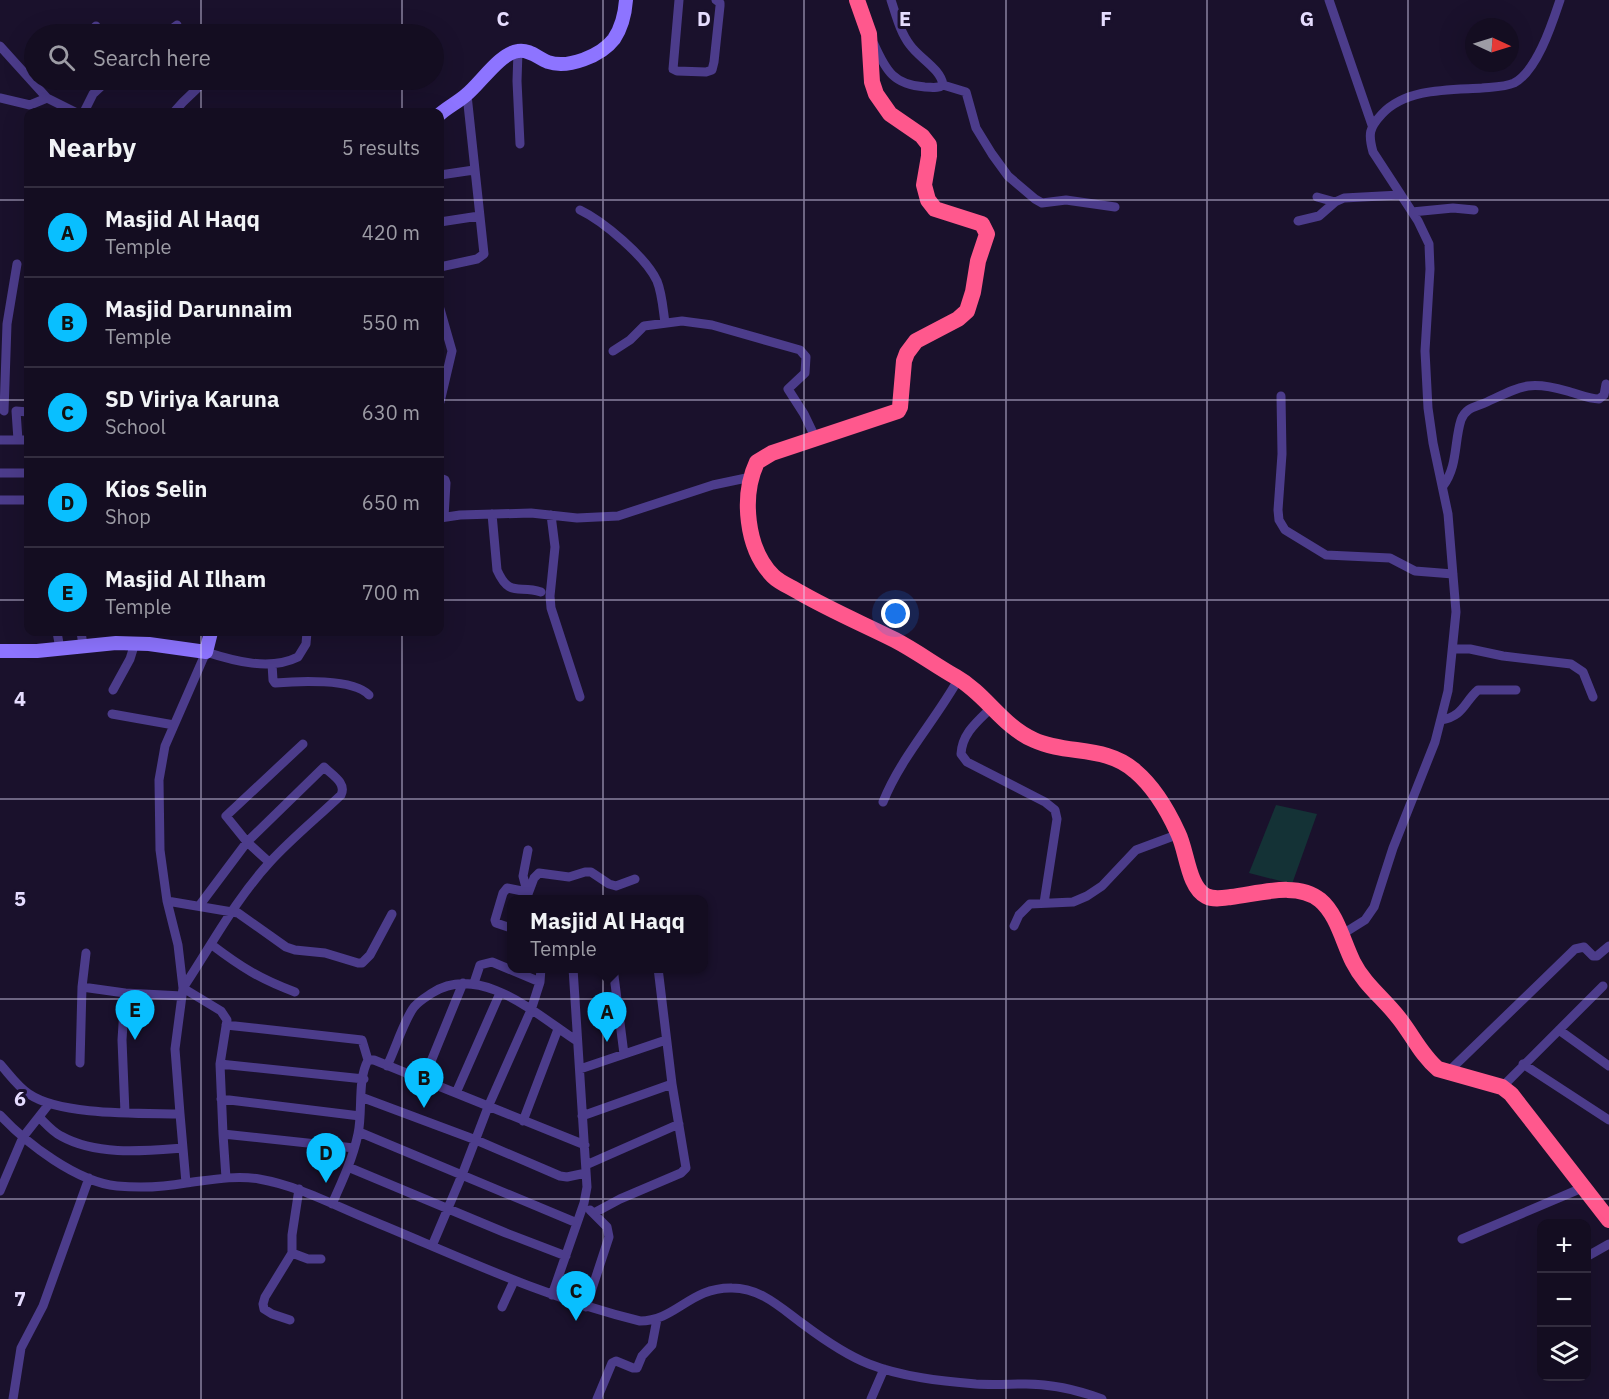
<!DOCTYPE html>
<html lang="en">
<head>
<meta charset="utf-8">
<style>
	body { margin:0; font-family:"IBM Plex Sans",sans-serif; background:#211b2e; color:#f1f3f6 }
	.controls { position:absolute; right:18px; bottom:18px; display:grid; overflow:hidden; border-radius:12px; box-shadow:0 6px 24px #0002 }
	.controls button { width:54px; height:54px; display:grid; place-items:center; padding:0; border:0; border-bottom:2px solid #332d3f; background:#140d21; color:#f1f3f6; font:30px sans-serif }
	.compass { position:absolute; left:1465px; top:18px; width:54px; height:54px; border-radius:50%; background:#140d21; box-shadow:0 6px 24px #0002; rotate:94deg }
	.you { position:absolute; left:896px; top:614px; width:21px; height:21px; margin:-15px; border:4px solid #fff; border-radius:50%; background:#1a73e8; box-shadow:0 0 0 9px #1a73e833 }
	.badge { display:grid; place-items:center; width:39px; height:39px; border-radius:50%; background:#09bfff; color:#111; font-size:20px; font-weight:700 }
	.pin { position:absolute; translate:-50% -50px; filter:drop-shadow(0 2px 3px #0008) }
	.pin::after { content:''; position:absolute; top:32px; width:21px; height:18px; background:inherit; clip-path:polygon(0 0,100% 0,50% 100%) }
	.popup { position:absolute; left:507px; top:895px; width:201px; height:78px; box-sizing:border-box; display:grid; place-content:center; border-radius:12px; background:#140d21; filter:drop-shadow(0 2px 4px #0005); font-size:20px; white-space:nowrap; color:#9d9ca5 }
	.popup b { font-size:22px; color:#f1f3f6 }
	.popup::after { content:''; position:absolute; left:50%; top:100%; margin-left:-12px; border:12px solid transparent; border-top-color:#140d21 }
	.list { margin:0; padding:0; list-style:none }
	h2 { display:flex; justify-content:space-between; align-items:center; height:78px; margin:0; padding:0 24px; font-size:26px }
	h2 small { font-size:20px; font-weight:400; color:#9d9ca5 }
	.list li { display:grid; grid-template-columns:39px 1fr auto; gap:18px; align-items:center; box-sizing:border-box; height:90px; padding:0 24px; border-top:2px solid #332d3f }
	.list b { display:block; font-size:22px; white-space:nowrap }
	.list p { margin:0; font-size:20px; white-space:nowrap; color:#9d9ca5 }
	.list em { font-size:20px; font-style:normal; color:#9d9ca5 }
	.icon { flex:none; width:33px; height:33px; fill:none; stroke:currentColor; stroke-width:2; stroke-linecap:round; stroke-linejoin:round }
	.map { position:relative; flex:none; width:1609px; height:1399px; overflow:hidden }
	.search { position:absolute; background:#140d21; box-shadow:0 6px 24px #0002; left:24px; top:24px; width:420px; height:66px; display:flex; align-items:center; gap:15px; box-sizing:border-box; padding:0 21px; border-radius:33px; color:#9d9ca5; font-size:22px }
	.panel { position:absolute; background:#140d21; box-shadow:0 6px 24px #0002; left:24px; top:108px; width:420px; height:528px; border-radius:12px }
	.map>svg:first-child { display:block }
	.green { fill:#143236 }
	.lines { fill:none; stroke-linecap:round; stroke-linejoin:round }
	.street { stroke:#4c3c8b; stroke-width:9 }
	.secondary { stroke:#8d74ff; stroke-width:14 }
	.highway { stroke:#ff588d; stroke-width:16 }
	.grid { fill:none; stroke:#e6ddff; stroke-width:1.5; stroke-opacity:0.55 }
	.grid-label { font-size:20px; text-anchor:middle; font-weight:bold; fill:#e6ddff; stroke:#1a112c; stroke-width:6; stroke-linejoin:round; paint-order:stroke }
</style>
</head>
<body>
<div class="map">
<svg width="1609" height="1399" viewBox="0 0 1609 1399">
	<rect width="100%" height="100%" fill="#1a112c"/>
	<!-- green -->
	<path class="green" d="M 1276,805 L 1317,814 L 1292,884 L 1249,873 Z"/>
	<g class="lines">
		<!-- street -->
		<path class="street" d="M 679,0 L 673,69 L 677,71 L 706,72 L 712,70 L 714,62 L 720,6 L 720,3 L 716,0
			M 1329,0 L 1372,125
			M 88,34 L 96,26
			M 165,34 L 177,25
			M 874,44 C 886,71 894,85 925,87 C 932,87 938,89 943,85 C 941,69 919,58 910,45 C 900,32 896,15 891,0
			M 0,46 L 47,98 L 75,112
			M 518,51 L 517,81 L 520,144
			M 943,85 L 966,92 L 976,128 L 992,154 L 1008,176 L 1035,199 L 1042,203 L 1066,200 L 1115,207
			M 0,98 L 30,105 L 47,98
			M 84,112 L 93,94 L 108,80
			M 174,112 L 183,102 L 206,80
			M 440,175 L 474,170
			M 1317,197 L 1335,202
			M 580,210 C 603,221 646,257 657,281 C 662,293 663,309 665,323
			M 1412,212 L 1453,208 L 1474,210
			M 1298,221 L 1319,216 L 1335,202 L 1344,198 L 1400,195
			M 440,222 L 479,216
			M 440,267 L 477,259 L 484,254 L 467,95
			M 440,309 L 452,351 L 440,402
			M 613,351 L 630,340 L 644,326 L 682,321 L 712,325 L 800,350 L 806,357 L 805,373 L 788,389 L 804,414 L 816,439
			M 1281,396 L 1282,454 L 1278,510 L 1279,520 L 1285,530 L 1326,555 L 1390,558 L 1415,571 L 1453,574
			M 4,411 L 7,324 L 17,264
			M 0,440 L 28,440
			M 18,440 L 16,411 L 28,412
			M 0,473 L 28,473
			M 440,478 L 445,480 L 446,483 L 444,517
			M 1443,486 C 1458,466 1454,442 1461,420 C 1466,407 1476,407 1487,402 C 1521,386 1529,380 1567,391 C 1578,394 1589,399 1599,399 L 1604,395 L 1606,384
			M 0,500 L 28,500
			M 492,514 L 497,570 C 510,599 519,584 541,592
			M 551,515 L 555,547 L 550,596 L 551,608 L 580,697
			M 440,518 L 460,515 L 531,513 L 577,518 L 618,516 L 713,485 L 751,477
			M 57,632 L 60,649
			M 81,632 L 83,645
			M 1454,649 L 1470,649 L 1503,656 L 1571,664 L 1583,672 L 1593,697
			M 272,664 L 273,680 L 275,683 C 297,681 353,678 369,695
			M 113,690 L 130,659 L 135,643
			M 992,707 C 978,721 962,733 961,754 L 967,762 L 1045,802 L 1055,810 L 1057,819 L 1044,903
			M 112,714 L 174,725
			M 1441,720 C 1464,716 1464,702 1478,690 L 1516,690
			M 883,802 C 901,757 935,721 959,678
			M 528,850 L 523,876 L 528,895
			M 269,862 L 247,842 L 226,816 L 303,744
			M 528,894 L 534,878 L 539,873 L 569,877 L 585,872 L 591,872 L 609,884 L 616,886 L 635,879
			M 167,901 L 238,913 L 286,947 L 295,950 L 325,953 L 358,963 L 362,963 L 370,955 L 392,914
			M 199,906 L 247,842 L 324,767 C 332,775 347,783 341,795 C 318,817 292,838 270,862 C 235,900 211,946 183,988 L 221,1011 L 227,1020 L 220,1064 L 223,1134 L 354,1148
			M 1014,926 L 1019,915 L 1030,904 L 1073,902 L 1087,896 L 1102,886 L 1136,850 L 1179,834
			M 511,928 L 496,923 L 495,920 L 503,893 L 507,888 L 527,892
			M 1341,935 L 1365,920 L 1374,907 L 1393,848 L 1435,742 L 1448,691 L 1456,612 L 1448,514 L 1433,443 L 1428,408 L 1425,351 L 1430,269 L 1429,244 L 1418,221 L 1373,152 C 1368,134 1369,128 1382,114 C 1406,88 1449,90 1482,88 C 1492,87 1505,87 1514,83 C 1537,71 1552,24 1560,0
			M 212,945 C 241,967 260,979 295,992
			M 613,968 L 624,1054
			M 474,983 L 480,965 L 492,962 L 540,982
			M 82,987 L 125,993
			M 226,1025 L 362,1040 L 368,1060
			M 1559,1030 L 1609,1066
			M 80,1063 L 82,987 L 86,953
			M 0,1064 C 9,1074 18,1087 29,1094 C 61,1116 141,1113 180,1114 L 175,1049 L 183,988 L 178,945 L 167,901 L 160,850 L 159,780 L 165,746 L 206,652 C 234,661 270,671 298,657 L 306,644 L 307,632
			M 220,1064 L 364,1079
			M 1523,1064 L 1609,1120
			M 387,1066 C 395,1050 404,1020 414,1007 C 419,1001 426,997 432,993 C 480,962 537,1015 577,1041
			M 580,1069 L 666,1040
			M 1448,1072 L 1575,949 L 1584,947 L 1593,956 L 1597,956 L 1609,946
			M 423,1081 L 463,983
			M 1502,1087 L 1603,986
			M 456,1093 L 500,993
			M 361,1097 L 476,1140 L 560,1176 L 567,1177 L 586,1173
			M 221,1099 L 360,1116
			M 125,1113 L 122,1040 L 125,993 L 182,996
			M 180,1114 L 186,1183 C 210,1180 235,1175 259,1179 C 300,1186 337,1207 375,1222 C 462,1258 548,1299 640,1321 C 676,1321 690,1287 732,1288 C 761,1288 781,1308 803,1324 C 823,1339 846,1355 869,1364 C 902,1377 941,1381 976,1384 C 993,1385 1010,1384 1026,1384 C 1052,1384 1078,1390 1102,1399
			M 0,1115 C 27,1144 77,1182 117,1186 C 139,1188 164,1187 186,1183
			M 582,1116 L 672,1084
			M 40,1118 C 46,1124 53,1132 61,1136 C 97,1156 144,1151 183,1148
			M 523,1121 L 558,1029
			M 359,1132 L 577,1223
			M 223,1134 L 226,1178
			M 586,1165 L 679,1124
			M 348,1167 L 506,1233 L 566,1256
			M 299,1189 L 292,1235 L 292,1253 L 308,1259 L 321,1259
			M 0,1191 L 23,1137 L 49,1104
			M 332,1204 C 342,1182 353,1158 358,1134 C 363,1111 357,1081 368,1060 L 374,1060 L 585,1145
			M 594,1213 L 620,1199 L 681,1173 L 686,1168 L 672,1084 L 658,968
			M 1462,1239 L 1582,1188
			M 432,1246 L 462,1175 L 488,1107 L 531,1010 L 540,982 L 541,968
			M 1586,1257 L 1609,1244
			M 552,1295 L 584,1203 L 587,1187 L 573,968
			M 502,1307 L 514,1281
			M 586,1307 L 609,1237 L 607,1227 L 590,1210
			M 290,1320 L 272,1314 L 264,1309 L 263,1304 L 265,1297 L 292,1253
			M 13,1399 L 21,1348 L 43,1306 L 89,1178
			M 597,1399 L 612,1363 L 616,1361 L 633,1368 L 637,1368 L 642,1356 L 652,1345 L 657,1319
			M 871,1399 L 884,1369"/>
		<!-- secondary -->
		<path class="secondary" d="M 440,114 C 448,107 458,102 466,95 C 480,84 500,53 518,51 C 529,49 538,58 548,62 C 568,69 601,56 614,39 C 622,27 625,14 626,0
			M 0,651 L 37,651 L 116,643 L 149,644 L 206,652 L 211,632"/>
		<!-- highway -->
		<path class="highway" d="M 857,0 L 869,34 L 872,82 L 876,94 L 890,114 L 922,136 L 929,145 L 929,156 L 924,185 L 928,200 L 935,209 L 982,224 L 987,234 L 978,261 L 973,292 L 967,311 L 958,319 L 916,341 L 907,353 L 904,361 L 900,407 L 898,411 L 772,453 L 757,462 C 741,496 746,549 773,576 C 780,583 791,587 799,592 C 830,610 863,624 895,640 C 916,651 935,665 956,677 C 986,694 1002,726 1034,740 C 1067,755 1106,745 1135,771 C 1154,787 1168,811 1178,833 C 1187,851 1188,887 1206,896 C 1214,900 1223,898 1231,897 C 1258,894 1297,881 1320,900 C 1337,914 1343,942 1353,962 C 1364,984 1383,998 1398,1017 C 1412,1034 1421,1055 1438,1069 L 1502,1087 L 1511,1094 L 1609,1220"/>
	</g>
	<!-- grid -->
	<path class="grid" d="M 201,0 L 201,34M 402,0 L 402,34M 603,0 L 603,1399M 804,0 L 804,1399M 1006,0 L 1006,1399M 1207,0 L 1207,1399M 1408,0 L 1408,1399M 201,80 L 201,112M 402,80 L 402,112M 0,200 L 28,200M 440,200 L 1609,200M 0,400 L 28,400M 440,400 L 1609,400M 0,600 L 28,600M 440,600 L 1609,600M 201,632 L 201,1399M 402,632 L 402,1399M 0,799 L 1609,799M 0,999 L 1609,999M 0,1199 L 1609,1199"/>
	<g class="grid-label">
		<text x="503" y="26">C</text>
		<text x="704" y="26">D</text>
		<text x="905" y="26">E</text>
		<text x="1106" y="26">F</text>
		<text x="1307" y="26">G</text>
		<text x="20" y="706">4</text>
		<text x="20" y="906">5</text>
		<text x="20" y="1106">6</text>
		<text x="20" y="1306">7</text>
	</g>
</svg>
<div class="controls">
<button>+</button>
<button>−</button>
<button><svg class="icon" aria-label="layers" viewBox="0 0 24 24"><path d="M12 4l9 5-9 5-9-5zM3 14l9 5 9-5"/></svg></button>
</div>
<svg class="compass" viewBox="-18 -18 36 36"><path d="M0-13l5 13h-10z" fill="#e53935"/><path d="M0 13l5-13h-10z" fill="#9d9ca5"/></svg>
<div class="you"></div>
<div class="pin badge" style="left:607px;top:1042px">A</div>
<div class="popup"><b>Masjid Al Haqq</b>Temple</div>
<div class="pin badge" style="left:424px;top:1108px">B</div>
<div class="pin badge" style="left:576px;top:1321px">C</div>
<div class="pin badge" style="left:326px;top:1183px">D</div>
<div class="pin badge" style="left:135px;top:1040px">E</div>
<div class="search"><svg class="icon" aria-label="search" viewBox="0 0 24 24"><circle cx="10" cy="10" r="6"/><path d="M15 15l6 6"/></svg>Search here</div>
<section class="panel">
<h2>Nearby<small>5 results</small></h2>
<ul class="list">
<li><span class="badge">A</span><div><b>Masjid Al Haqq</b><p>Temple</p></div><em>420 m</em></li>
<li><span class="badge">B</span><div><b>Masjid Darunnaim</b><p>Temple</p></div><em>550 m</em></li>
<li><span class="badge">C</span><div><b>SD Viriya Karuna</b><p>School</p></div><em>630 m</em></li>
<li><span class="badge">D</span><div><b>Kios Selin</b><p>Shop</p></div><em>650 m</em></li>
<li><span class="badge">E</span><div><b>Masjid Al Ilham</b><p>Temple</p></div><em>700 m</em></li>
</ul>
</section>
</div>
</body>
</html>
